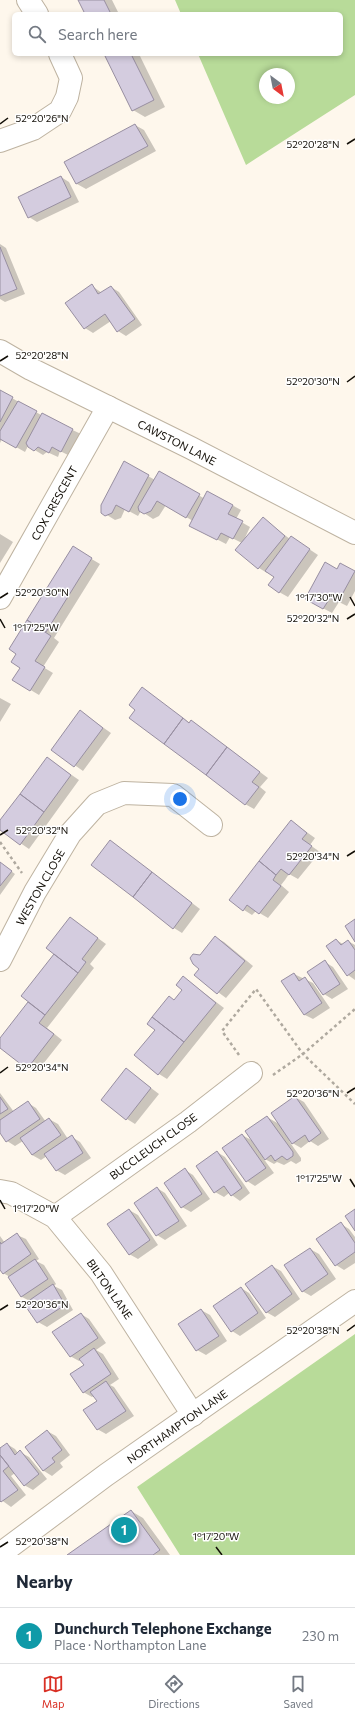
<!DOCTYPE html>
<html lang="en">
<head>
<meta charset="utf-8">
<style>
	body { margin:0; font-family:Commissioner,sans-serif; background:#f6f6f7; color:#1f2937 }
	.compass { position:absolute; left:259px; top:68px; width:36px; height:36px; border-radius:50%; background:#fff; box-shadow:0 2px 6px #0003; rotate:148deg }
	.you { position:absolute; left:180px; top:799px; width:14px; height:14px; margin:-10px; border:3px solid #fff; border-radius:50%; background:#1a73e8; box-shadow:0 0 0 6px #1a73e833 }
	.badge { display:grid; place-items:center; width:26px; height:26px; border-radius:50%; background:#d93025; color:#fff; font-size:13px; font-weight:700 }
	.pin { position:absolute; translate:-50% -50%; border:2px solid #fff; box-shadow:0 1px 4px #0006 }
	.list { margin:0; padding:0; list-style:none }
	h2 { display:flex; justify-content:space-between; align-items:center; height:52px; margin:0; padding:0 16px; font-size:17px }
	h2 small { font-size:13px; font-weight:400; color:#747a83 }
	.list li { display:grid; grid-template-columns:26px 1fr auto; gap:12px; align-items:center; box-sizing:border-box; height:56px; padding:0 16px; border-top:1px solid #e0e1e3 }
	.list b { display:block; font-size:15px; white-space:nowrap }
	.list p { margin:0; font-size:13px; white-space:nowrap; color:#747a83 }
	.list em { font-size:13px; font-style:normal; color:#747a83 }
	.icon { flex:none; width:22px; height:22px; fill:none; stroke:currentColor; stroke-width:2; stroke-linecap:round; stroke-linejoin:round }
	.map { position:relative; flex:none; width:355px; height:1555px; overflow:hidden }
	.search { position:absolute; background:#fff; box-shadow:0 2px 6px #0003; left:12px; right:12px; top:12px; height:44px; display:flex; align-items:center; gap:10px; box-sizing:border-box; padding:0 14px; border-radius:6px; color:#747a83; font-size:15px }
	.sheet { height:108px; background:#fff }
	nav { display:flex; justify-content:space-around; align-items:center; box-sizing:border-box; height:56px; border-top:1px solid #e0e1e3; background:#fff; font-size:11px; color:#747a83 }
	nav a { display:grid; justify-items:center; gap:2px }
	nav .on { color:#d93025 }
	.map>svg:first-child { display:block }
	.green { fill:#b8db99; fill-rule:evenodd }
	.shadow { fill:#0003 }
	.building { fill:#d4ccdf; stroke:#988fa1 }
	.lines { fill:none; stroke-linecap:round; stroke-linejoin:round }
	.minor-casing { stroke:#beb3a1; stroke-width:24 }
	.tertiary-casing { stroke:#beb3a1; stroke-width:24 }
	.path { stroke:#afa99f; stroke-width:2.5; stroke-dasharray:3 3; stroke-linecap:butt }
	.minor { stroke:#fff; stroke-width:22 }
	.tertiary { stroke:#fff; stroke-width:22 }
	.ticks { fill:none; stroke:#130f08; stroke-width:1.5 }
	.labels { text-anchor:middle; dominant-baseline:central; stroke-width:3; stroke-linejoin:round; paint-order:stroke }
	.street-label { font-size:11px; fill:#130f08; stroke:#fff }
	.ticks-label { font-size:10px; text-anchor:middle; fill:#130f08; stroke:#fff; stroke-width:3; stroke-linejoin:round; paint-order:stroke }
</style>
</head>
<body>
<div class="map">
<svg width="355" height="1555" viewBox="0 0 355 1555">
	<rect width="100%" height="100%" fill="#fef7ec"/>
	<!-- green -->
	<path class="green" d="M 175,0 L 355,0 L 355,95 L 246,165 L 198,54 L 341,54 L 341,14 L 181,14 ZM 265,74 L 289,74 L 289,98 L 265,98 Z
		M 355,1334 L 355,1555 L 180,1555 L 137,1487 Z"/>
	<!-- shadow -->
	<path class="shadow" d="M 79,0 L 112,0 L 119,14 L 86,14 Z
		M 105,54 L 139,54 L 165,107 L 145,117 L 133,110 Z
		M 135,125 L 144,130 L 156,151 L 86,189 L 77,184 L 66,163 Z
		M 61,177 L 69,182 L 79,202 L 37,222 L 29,217 Z
		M 0,244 L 6,248 L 25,294 L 5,302 L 0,299 Z
		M 92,286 L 102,293 L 111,287 L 119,292 L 142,325 L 126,336 L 118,331 L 111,321 L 93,333 L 85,328 Z
		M 0,391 L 41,415 L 81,434 L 70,456 L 60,451 L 58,457 L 47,452 L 43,455 L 28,446 L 25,452 L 2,439 L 0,443 Z
		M 125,463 L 155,480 L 160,472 L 205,499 L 232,505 L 241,510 L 236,519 L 250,527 L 244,540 L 263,519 L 290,539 L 291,537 L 318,555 L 288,597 L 279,592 L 275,577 L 269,572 L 267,573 L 259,568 L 237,550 L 242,543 L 230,537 L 226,544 L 199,530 L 193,521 L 166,505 L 159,516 L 153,519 L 141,511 L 138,516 L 125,509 L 121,518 L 115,520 L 102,512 Z
		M 0,534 L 13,542 L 0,563 Z
		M 73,548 L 100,564 L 54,638 L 59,642 L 43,667 L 53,673 L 39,695 L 14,680 L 22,667 L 17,653 L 10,649 Z
		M 341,564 L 355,572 L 355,591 L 347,606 L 339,602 L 332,613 L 306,599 L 337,570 Z
		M 142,689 L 190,723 L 192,722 L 200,727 L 268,778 L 260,787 L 266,792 L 254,809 L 245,804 L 137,709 Z
		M 0,698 L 11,704 L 0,722 Z
		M 81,712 L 111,733 L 83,771 L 52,749 Z
		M 47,758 L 79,780 L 29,849 L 0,829 L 0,822 Z
		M 291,821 L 315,838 L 310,845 L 320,852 L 298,879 L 289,874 L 285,880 L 281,885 L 289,892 L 268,918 L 256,911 L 252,915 L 244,910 Z
		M 111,842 L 200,909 L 182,933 L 174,928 Z
		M 0,863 L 15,874 L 0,895 Z
		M 70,918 L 106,944 L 90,964 L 94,968 L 47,1028 L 62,1040 L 36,1073 L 0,1047 L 0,1039 L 30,1002 L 55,954 Z
		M 215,937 L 224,942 L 253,966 L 226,998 L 195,975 L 200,969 L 200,956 Z
		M 336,940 L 343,944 L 348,941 L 355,945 L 355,980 L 348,975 Z
		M 325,962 L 333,967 L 348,989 L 332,999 L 324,994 Z
		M 294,974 L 313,983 L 330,1008 L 313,1019 L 305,1015 Z
		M 183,977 L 224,1008 L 167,1079 L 159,1074 L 156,1029 L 184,990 Z
		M 126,1069 L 159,1094 L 135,1124 L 127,1119 Z
		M 0,1093 L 14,1112 L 28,1103 L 36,1108 L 46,1122 L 49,1119 L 58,1124 L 68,1139 L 72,1137 L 80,1142 L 91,1158 L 65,1175 L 56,1170 L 47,1156 L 41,1160 L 32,1155 L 23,1141 L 15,1146 L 7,1141 L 0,1131 Z
		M 295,1097 L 304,1102 L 329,1139 L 318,1146 L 310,1141 L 301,1148 L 289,1141 L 301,1158 L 301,1161 L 296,1164 L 291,1161 L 284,1165 L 277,1162 L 274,1164 L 263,1158 L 274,1173 L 255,1186 L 247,1181 L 242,1135 L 253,1141 L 267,1117 L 279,1124 Z
		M 217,1152 L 225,1157 L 250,1193 L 240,1201 L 229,1193 L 224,1197 L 215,1192 Z
		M 185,1170 L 193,1175 L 210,1199 L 191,1212 L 182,1207 Z
		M 157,1188 L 165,1193 L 187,1226 L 165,1240 L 157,1235 Z
		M 129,1210 L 138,1215 L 158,1245 L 138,1259 L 129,1254 Z
		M 341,1224 L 349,1229 L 355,1237 L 355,1263 L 344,1270 L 336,1265 Z
		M 17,1235 L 26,1239 L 39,1259 L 36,1261 L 44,1265 L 56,1284 L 54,1286 L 62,1290 L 73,1310 L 47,1327 L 38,1322 L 25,1304 L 30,1301 L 22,1297 L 10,1277 L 3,1273 L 0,1268 L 0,1236 L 5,1243 Z
		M 310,1249 L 319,1254 L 336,1279 L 311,1296 L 302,1291 Z
		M 272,1266 L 281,1271 L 300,1299 L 275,1317 L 266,1312 Z
		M 241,1288 L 249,1293 L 266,1318 L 240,1336 L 232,1331 Z
		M 201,1310 L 210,1315 L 227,1341 L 206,1355 L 197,1350 L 180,1324 Z
		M 81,1314 L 89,1319 L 106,1343 L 96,1350 L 103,1354 L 119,1379 L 110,1385 L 114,1387 L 134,1416 L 106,1434 L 97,1429 L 98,1402 L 94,1396 L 92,1397 L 83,1392 L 85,1365 L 81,1360 L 79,1361 L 70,1356 Z
		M 47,1431 L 56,1436 L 70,1455 L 60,1463 L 63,1467 L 52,1476 L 44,1471 L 26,1448 Z
		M 7,1444 L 15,1449 L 18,1453 L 20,1452 L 29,1457 L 47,1479 L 33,1490 L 24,1485 L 15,1473 L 11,1476 L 26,1495 L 11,1507 L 0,1499 L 0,1449 Z
		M 131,1511 L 143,1518 L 170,1555 L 68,1555 Z"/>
	<!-- building -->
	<path class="building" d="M 78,0 L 104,0 L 111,14 L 85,14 Z
		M 104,54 L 131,54 L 154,100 L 132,111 Z
		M 135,124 L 148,146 L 76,184 L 64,162 Z
		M 61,176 L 71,197 L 28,218 L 18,197 Z
		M 0,247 L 17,289 L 0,296 Z
		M 92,284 L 98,294 L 111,286 L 135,319 L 117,332 L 105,314 L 84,329 L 65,303 Z
		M 0,390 L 13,397 L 0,422 Z
		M 18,401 L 37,411 L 16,448 L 0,439 L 0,431 Z
		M 42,413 L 73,429 L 61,452 L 52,447 L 49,453 L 38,447 L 34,451 L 28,447 L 26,443 Z
		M 124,461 L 149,475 L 129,512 L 116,505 L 112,513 L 105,516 L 101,513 L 101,505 Z
		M 159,471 L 200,494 L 186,518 L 157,501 L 151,511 L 144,514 L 139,511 L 138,507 Z
		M 207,491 L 233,505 L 228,514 L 243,521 L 233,539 L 221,533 L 217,540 L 189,526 Z
		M 263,517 L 285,536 L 258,569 L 235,550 Z
		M 291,536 L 310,549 L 279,593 L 268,585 L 274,577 L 265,571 Z
		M 73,546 L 92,558 L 46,632 L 27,620 Z
		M 325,562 L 337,569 L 340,563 L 355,571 L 338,602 L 330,598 L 323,609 L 305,599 Z
		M 27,620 L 51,636 L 35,661 L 45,667 L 30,691 L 12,680 L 20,668 L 11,662 L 16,654 L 9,649 Z
		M 142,687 L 183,718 L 164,744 L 129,718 L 135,710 L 129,705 Z
		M 80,710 L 103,728 L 74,767 L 51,750 Z
		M 183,718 L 189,723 L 191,720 L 227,747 L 206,775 L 164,744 Z
		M 227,747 L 260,772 L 252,782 L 259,787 L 245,805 L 206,775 Z
		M 47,757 L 71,775 L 44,812 L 20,794 Z
		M 20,794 L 44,812 L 20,845 L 0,830 L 0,820 Z
		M 291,820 L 307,833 L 302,839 L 312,846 L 289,875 L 281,869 L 276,875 L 259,861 Z
		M 110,840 L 152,872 L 133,897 L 91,865 Z
		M 259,861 L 276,875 L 273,880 L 281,886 L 259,914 L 247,905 L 243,911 L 229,900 Z
		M 0,862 L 12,871 L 0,886 Z
		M 152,872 L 192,903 L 173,929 L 133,897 Z
		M 70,917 L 98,938 L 82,959 L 86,962 L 78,973 L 46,948 Z
		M 355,919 L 355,942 L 345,926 Z
		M 215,936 L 245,961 L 217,994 L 194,975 L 199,969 L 193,964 L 190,958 L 193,954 L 200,955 Z
		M 336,939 L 341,945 L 348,940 L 355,950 L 355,970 L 347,976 L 326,946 Z
		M 54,954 L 78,973 L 45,1015 L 21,996 Z
		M 325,960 L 340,984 L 323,995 L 307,972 Z
		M 294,973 L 299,981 L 305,977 L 322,1003 L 304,1015 L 281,981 Z
		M 183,976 L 216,1003 L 184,1042 L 152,1017 L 169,996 L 174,1000 L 182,990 L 176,985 Z
		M 28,1002 L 45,1015 L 39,1023 L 54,1034 L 27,1069 L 0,1048 L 0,1038 Z
		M 152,1017 L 184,1042 L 158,1075 L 134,1055 L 155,1030 L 147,1024 Z
		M 126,1068 L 151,1088 L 126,1120 L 101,1100 Z
		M 295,1096 L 321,1133 L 309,1142 L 305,1135 L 292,1144 L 271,1113 Z
		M 0,1097 L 8,1109 L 0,1114 Z
		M 28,1101 L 40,1119 L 6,1142 L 0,1133 L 0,1120 Z
		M 267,1116 L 293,1152 L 293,1156 L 287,1160 L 282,1156 L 275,1161 L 271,1155 L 265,1160 L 245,1131 Z
		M 49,1118 L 61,1135 L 32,1155 L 20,1138 Z
		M 242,1134 L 266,1168 L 246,1182 L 222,1148 Z
		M 72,1135 L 83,1153 L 56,1171 L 44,1154 Z
		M 217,1151 L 242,1188 L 231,1196 L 224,1186 L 214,1193 L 196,1166 Z
		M 185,1168 L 202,1194 L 181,1208 L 164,1183 Z
		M 157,1187 L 179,1221 L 156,1236 L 134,1203 Z
		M 129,1209 L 150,1240 L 129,1255 L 107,1224 Z
		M 355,1209 L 355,1231 L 345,1216 Z
		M 341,1222 L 355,1243 L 355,1252 L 335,1266 L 316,1239 Z
		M 17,1233 L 31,1254 L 3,1274 L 0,1270 L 0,1242 L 1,1244 Z
		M 310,1248 L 328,1274 L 302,1292 L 284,1265 Z
		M 35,1259 L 48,1279 L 21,1297 L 8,1277 Z
		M 272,1265 L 292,1294 L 266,1313 L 245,1284 Z
		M 53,1284 L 65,1305 L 37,1323 L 24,1304 Z
		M 241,1287 L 258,1313 L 231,1332 L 213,1306 Z
		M 201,1309 L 219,1336 L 196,1351 L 178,1324 Z
		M 81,1313 L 98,1338 L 70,1357 L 52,1332 Z
		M 94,1348 L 111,1374 L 83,1393 L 70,1374 L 84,1365 L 79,1359 Z
		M 106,1381 L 126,1411 L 97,1430 L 83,1410 L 97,1401 L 90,1392 Z
		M 47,1430 L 62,1450 L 52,1458 L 55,1462 L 43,1471 L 25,1447 Z
		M 7,1443 L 15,1455 L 20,1450 L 39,1474 L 24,1486 L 0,1455 L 0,1448 Z
		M 0,1455 L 9,1466 L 3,1471 L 18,1490 L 1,1502 L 0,1501 Z
		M 131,1510 L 160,1550 L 153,1555 L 67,1555 Z"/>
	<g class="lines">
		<!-- minor casing -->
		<g class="minor-casing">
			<path id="minor" d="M 28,0 L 37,14
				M 0,141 L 33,129 L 60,111 L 67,97 L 71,78 L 60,54
				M 0,598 L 108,407
				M 0,960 L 35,892 L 70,834 L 97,804 L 124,793 L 173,795 L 211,825
				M 0,1191 L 11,1193 L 55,1217 L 101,1273 L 193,1415
				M 55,1217 L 188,1122 L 251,1073"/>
		</g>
		<!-- tertiary casing -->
		<g class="tertiary-casing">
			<path id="tertiary" d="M 0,351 L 31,369 L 191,448 L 355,533
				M 0,1554 L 106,1475 L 355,1301"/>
		</g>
		<!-- path -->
		<path class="path" d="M 0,842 L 22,873
			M 239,1055 L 222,1031 L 256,989 L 303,1054 L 355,1104
			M 273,1075 L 303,1054 L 355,1009"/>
		<!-- minor -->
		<use href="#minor" class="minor"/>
		<!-- tertiary -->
		<use href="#tertiary" class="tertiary"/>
	</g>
	<!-- ticks -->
	<path class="ticks" d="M 0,124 L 8,118M 347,144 L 355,139M 0,361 L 8,356M 347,382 L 355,376M 350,597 L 355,606M 0,598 L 8,593M 0,619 L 5,628M 347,619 L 355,614M 0,835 L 8,830M 347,856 L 355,851M 0,1073 L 8,1067M 347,1093 L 355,1088M 350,1179 L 355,1187M 0,1200 L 5,1209M 0,1310 L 8,1305M 347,1331 L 355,1325M 0,1547 L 8,1542M 216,1547 L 222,1555"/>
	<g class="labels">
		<!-- street labels -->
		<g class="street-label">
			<text transform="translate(177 442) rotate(27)">CAWSTON LANE</text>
			<text transform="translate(54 503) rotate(-61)">COX CRESCENT</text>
			<text transform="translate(40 887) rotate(-60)">WESTON CLOSE</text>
			<text transform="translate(153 1146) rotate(-36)">BUCCLEUCH CLOSE</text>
			<text transform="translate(110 1289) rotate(55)">BILTON LANE</text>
			<text transform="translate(177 1426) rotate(-35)">NORTHAMPTON LANE</text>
		</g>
	</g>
	<g class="ticks-label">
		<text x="42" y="122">52°20'26"N</text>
		<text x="313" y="148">52°20'28"N</text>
		<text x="42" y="359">52°20'28"N</text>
		<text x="313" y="385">52°20'30"N</text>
		<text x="42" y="596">52°20'30"N</text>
		<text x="319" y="601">1°17'30"W</text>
		<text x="313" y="622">52°20'32"N</text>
		<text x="36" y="631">1°17'25"W</text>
		<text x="42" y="834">52°20'32"N</text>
		<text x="313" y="860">52°20'34"N</text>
		<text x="42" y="1071">52°20'34"N</text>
		<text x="313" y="1097">52°20'36"N</text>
		<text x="319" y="1182">1°17'25"W</text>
		<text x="36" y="1212">1°17'20"W</text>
		<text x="42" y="1308">52°20'36"N</text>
		<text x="313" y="1334">52°20'38"N</text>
		<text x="216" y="1540">1°17'20"W</text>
		<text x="42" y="1545">52°20'38"N</text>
	</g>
</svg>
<svg class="compass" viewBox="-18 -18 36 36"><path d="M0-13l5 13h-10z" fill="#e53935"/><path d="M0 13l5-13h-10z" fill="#747a83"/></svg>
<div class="you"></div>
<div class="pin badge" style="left:124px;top:1530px;background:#0f9aa8">1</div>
<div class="search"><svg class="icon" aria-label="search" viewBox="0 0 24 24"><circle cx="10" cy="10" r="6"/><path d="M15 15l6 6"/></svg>Search here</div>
</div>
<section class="sheet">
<h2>Nearby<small></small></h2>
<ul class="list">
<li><span class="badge" style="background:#0f9aa8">1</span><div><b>Dunchurch Telephone Exchange</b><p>Place · Northampton Lane</p></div><em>230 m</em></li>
</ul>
</section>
<nav>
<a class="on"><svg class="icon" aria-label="map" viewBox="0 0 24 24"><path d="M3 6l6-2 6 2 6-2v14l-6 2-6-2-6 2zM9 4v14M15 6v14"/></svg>Map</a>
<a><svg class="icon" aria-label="directions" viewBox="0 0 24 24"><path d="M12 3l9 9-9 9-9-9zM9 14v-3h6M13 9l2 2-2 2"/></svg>Directions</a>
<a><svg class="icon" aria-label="saved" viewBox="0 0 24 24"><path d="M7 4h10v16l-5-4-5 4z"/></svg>Saved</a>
</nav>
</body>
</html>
